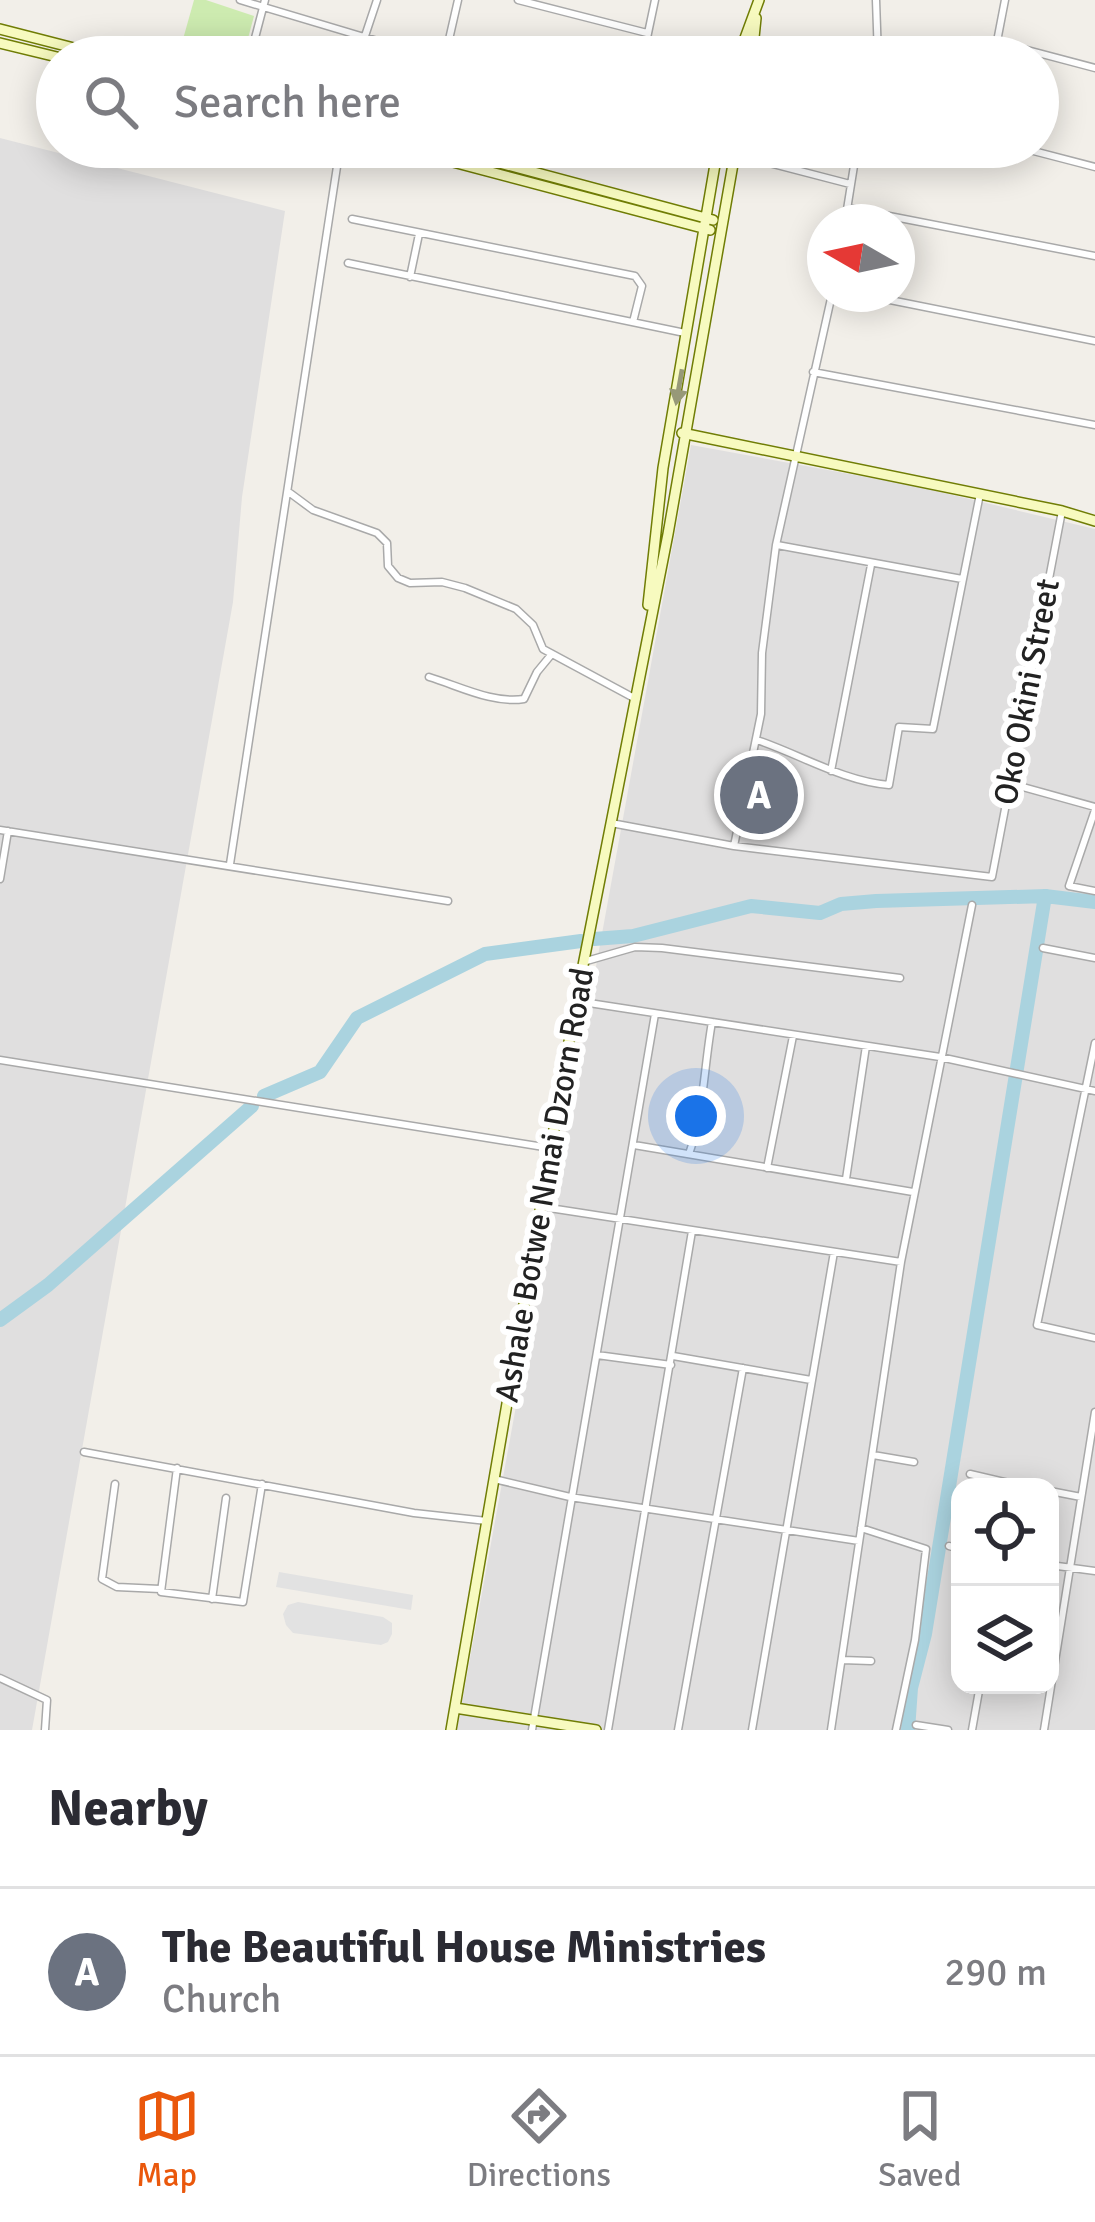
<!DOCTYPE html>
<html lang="en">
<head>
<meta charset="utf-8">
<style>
	body { margin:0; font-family:Signika,sans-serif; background:#f2f2f3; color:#2b2b33 }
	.controls { position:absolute; right:36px; bottom:36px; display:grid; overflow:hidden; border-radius:24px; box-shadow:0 6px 30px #0003 }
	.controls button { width:108px; height:108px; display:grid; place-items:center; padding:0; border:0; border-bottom:3px solid #e1e1e2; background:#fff; color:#2b2b33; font:60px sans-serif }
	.compass { position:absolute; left:807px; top:204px; width:108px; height:108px; border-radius:50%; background:#fff; box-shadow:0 6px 30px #0003; rotate:279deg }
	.you { position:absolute; left:696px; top:1116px; width:42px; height:42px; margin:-30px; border:9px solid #fff; border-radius:50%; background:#1a73e8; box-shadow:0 0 0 18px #1a73e833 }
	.badge { display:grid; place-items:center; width:78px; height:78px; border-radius:50%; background:#ea580c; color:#fff; font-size:39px; font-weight:700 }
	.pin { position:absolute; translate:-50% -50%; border:6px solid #fff; box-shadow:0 3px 12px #0006 }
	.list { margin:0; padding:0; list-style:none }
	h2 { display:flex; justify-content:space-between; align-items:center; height:156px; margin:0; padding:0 48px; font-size:51px }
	h2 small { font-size:39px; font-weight:400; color:#7c7c81 }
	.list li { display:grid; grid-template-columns:78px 1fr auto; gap:36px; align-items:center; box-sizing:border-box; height:168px; padding:0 48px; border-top:3px solid #e1e1e2 }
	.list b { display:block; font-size:45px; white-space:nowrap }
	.list p { margin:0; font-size:39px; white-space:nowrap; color:#7c7c81 }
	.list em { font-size:39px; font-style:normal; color:#7c7c81 }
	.icon { flex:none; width:66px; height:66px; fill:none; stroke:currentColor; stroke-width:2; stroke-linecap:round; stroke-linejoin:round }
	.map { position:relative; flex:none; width:1095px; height:1730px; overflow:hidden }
	.search { position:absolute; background:#fff; box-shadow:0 6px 30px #0003; left:36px; right:36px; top:36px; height:132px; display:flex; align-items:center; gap:30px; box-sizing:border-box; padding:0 42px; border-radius:66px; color:#7c7c81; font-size:45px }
	.sheet { height:324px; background:#fff }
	nav { display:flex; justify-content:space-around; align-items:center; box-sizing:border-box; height:168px; border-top:3px solid #e1e1e2; background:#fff; font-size:33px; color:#7c7c81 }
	nav a { display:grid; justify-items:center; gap:6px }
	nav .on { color:#ea580c }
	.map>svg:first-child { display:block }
	.residential { fill:#e0dfdf; fill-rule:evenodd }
	.grass { fill:#cdebb0 }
	.parking { fill:#e2e2e2 }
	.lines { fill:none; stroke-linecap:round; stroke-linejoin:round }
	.river { stroke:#aad3df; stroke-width:14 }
	.street-casing { stroke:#a9a9a9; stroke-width:9 }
	.secondary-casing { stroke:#707d05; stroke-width:12 }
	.street { stroke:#fff; stroke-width:6 }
	.secondary { stroke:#f7fabf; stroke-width:9 }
	.oneway { fill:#979978 }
	.labels { text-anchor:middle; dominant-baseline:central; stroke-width:12; stroke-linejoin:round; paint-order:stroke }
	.street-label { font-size:33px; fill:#222; stroke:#fff }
</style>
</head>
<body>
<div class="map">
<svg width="1095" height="1730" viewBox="0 0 1095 1730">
	<rect width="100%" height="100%" fill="#f2efe9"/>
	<!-- residential -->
	<path class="residential" d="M 0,138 L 285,211 L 242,497 L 233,602 L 32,1730 L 0,1730 Z
		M 691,445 L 915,486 L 1095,529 L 1095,1730 L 457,1730 ZM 960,1487 L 1050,1487 L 1050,1685 L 960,1685 Z"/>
	<!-- grass -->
	<path class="grass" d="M 194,0 L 206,0 L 254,16 L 243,57 L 178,57 Z"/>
	<!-- parking -->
	<path class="parking" d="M 279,1572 L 413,1595 L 411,1610 L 276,1587 Z
		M 298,1602 L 383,1617 L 392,1623 L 392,1634 L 388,1642 L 381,1645 L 293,1633 L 286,1625 L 283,1614 L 288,1605 Z"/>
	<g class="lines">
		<!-- river -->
		<path class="river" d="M 594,939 L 633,936 L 751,906 L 820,913 L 841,904 L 876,901 L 1047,896
			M 264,1096 L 320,1072 L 357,1018 L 485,954 L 581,941
			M 0,1320 L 48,1285 L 252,1106
			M 908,1730 L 911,1688 L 925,1634 L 1045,896 L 1095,902"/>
		<!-- street casing -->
		<g class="street-casing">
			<path id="street" d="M 240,0 L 431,57
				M 518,0 L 647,33
				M 876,0 L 878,57
				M 997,42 L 1095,68
				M 250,57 L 265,0
				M 358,57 L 377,0
				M 445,57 L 458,0
				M 643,57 L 655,0
				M 994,57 L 1005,0
				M 1018,147 L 1095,167
				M 735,154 L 850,184
				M 848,208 L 1095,256
				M 352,219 L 635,276 L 642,286 L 633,322
				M 845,222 L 857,147
				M 348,263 L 685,333
				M 410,277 L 419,234
				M 860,294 L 1095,341
				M 813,372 L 1095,425
				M 290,493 L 313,510 L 377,533 L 387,543 L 388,566 L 398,578 L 410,583 L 442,582 L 465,588 L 516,609 L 533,625 L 543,649 L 634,698
				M 777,545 L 962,579
				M 429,677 C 459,686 493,704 524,699 L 537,672 L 551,655
				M 757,740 C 801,755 843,781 889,785 L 899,727 L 933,729 L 980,494
				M 831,771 L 871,565
				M 1008,783 L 1095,807
				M 1095,810 L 1069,886 L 1095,891
				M 611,823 L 734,846 L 992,877 L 1062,511
				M 0,830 L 448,901
				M 734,846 L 761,714 L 762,653 L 776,545 L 832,294
				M 230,864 L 340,147
				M 0,879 L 8,831
				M 1043,948 L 1095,958
				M 583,962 L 635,947 L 662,948 L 900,978
				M 576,1001 L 940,1057 L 1095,1091
				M 1095,1043 L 1037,1325 L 1095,1338
				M 0,1060 L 550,1148
				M 634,1145 L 913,1192
				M 689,1154 C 704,1112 704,1066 712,1022
				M 767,1168 L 793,1036
				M 846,1179 L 866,1046
				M 543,1207 L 901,1262
				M 597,1355 L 671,1365
				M 673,1356 L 811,1380
				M 84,1452 L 414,1513 L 487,1521
				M 873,1455 L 914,1462
				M 177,1468 L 161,1592 L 243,1602 L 262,1484
				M 970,1474 L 1026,1487
				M 494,1479 L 570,1497 L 859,1541
				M 115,1484 L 102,1579 L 117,1587 L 160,1589
				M 1050,1491 L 1081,1497
				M 861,1528 L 926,1549 L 915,1640 L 896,1730
				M 949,1546 L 960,1549
				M 1050,1565 L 1095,1571
				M 212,1599 L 226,1498
				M 842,1660 L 871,1661
				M 0,1678 L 47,1700 L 45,1730
				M 916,1725 L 948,1730
				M 532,1730 L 655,1014
				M 608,1730 L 692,1231
				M 678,1730 L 743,1368
				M 752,1730 L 834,1252
				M 831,1730 L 901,1262 L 972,905
				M 972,1730 L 980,1685
				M 1044,1730 L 1095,1412"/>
		</g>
		<!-- secondary casing -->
		<g class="secondary-casing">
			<path id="secondary" d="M 0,29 L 109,57
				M 0,43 L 57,57
				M 738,57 L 759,0
				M 752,57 L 756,18
				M 396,147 L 710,230
				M 440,147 L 713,220
				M 682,433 L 1062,511 L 1095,521
				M 648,605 L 663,468 L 718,147
				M 455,1708 L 596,1730
				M 451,1730 L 576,1001 L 668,534 L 736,147"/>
		</g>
		<!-- street -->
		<use href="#street" class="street"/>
		<!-- secondary -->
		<use href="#secondary" class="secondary"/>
	</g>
	<!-- one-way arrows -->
	<defs><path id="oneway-solid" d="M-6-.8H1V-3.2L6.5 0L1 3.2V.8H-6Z" transform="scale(3)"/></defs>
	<use class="oneway" href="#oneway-solid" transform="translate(679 387) rotate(100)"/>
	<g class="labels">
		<!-- street labels -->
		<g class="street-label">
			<text transform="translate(1027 692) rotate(-79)">Oko Okini Street</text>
			<text transform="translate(545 1185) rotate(-80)">Ashale Botwe Nmai Dzorn Road</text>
		</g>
	</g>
</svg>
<div class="controls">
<button><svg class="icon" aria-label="locate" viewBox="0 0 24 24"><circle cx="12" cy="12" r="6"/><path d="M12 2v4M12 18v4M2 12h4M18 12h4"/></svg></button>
<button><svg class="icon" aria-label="layers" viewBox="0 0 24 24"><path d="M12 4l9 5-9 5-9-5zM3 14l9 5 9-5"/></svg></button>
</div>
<svg class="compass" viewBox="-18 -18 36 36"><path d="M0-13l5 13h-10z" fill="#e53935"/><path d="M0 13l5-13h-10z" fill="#7c7c81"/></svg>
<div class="you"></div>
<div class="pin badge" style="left:759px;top:795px;background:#6b7280">A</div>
<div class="search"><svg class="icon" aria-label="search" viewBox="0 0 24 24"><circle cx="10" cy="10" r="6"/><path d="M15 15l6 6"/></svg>Search here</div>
</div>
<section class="sheet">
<h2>Nearby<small></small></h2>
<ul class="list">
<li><span class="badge" style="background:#6b7280">A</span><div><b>The Beautiful House Ministries</b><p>Church</p></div><em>290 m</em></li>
</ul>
</section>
<nav>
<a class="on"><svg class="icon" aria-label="map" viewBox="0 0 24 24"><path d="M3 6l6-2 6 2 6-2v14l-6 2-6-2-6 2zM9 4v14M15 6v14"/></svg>Map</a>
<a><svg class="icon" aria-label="directions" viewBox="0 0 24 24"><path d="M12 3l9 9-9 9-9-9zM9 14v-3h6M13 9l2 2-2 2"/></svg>Directions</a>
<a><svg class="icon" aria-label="saved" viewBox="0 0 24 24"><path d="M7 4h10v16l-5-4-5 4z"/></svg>Saved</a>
</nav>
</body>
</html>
